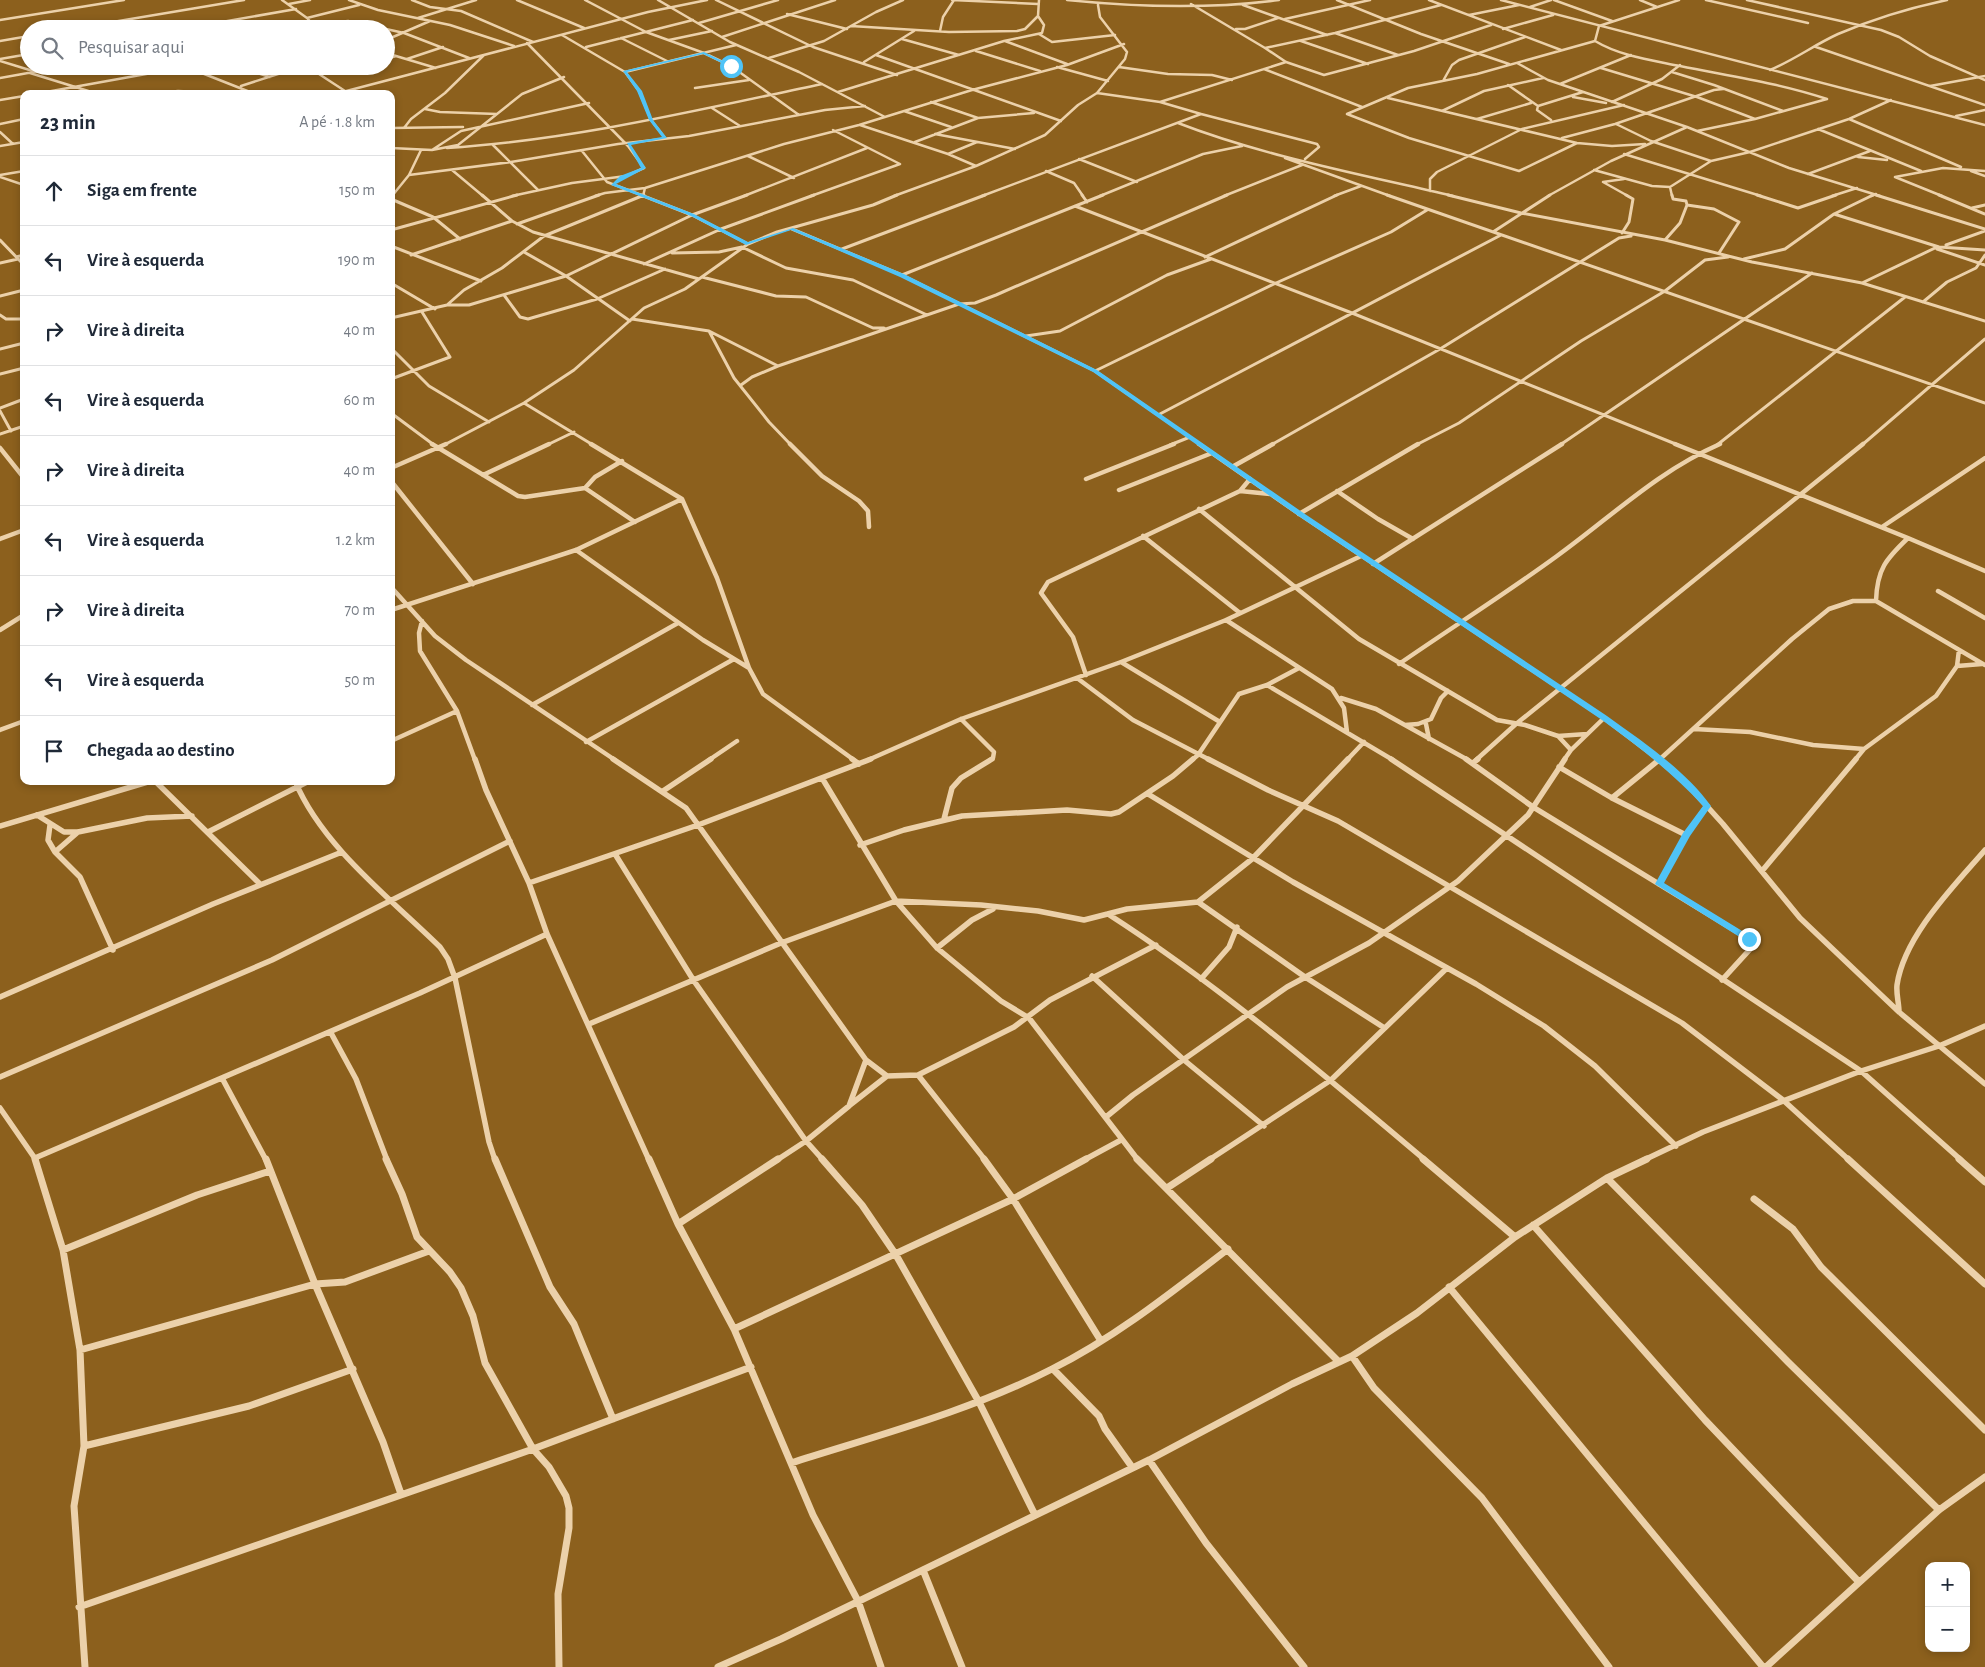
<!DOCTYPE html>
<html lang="pt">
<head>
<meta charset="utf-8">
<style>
	body { margin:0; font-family:"Alegreya Sans",sans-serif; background:#f6f6f7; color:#1f2937 }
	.controls { position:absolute; right:15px; bottom:15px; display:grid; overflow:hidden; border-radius:10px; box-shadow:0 2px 8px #0003 }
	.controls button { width:45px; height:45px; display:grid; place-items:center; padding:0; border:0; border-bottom:1px solid #e0e1e3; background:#fff; color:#1f2937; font:25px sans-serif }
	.stop { position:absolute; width:15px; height:15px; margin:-11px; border:4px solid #4fc3f7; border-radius:50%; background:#fff }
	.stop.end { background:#4fc3f7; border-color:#fff; box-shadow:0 1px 5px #0008 }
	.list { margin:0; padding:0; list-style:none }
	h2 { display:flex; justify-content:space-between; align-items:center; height:65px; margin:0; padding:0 20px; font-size:21px }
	h2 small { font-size:16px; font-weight:400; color:#747a83 }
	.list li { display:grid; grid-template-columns:32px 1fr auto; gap:15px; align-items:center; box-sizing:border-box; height:70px; padding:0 20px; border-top:1px solid #e0e1e3 }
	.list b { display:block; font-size:19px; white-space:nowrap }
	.list em { font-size:16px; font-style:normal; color:#747a83 }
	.icon { flex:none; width:28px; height:28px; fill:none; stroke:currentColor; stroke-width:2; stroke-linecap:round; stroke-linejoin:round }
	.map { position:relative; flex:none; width:1985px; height:1667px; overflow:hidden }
	.search { position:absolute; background:#fff; box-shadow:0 2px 8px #0003; left:20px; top:20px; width:375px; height:55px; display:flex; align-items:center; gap:12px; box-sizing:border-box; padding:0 18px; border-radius:28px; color:#747a83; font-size:19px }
	.panel { position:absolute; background:#fff; box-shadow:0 2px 8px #0003; left:20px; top:90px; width:375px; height:695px; border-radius:10px }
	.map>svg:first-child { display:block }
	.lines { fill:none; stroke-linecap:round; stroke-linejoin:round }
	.minor-far4 { stroke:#ecd1aa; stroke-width:2.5 }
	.minor-far3 { stroke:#ecd1aa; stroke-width:3 }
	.minor-far2 { stroke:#ecd1aa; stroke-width:4.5 }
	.minor-far1 { stroke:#ecd1aa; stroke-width:5.5 }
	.minor { stroke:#ecd1aa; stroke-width:7 }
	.route { fill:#4fc3f7 }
</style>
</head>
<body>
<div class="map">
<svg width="1985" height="1667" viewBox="0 0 1985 1667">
	<rect width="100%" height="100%" fill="#8c601d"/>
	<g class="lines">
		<!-- minor-far4 -->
		<path class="minor-far4" d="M 282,0 L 307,18 L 317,29
			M 349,0 L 378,10 L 450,25 L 514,46
			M 412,0 L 430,7 L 461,11 L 533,42
			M 517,0 L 584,28
			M 585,0 L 646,32 L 704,53 L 731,66 L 799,115
			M 658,0 L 730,42 L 799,72 L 885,117
			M 716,0 L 813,47 L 897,75
			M 952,0 L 1038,4
			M 1067,0 C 1136,7 1211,9 1279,0
			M 1337,0 L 1421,34 L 1509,64
			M 1429,0 L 1561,50
			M 1501,0 L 1985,125
			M 1554,0 L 1612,21
			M 1640,0 L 1657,7
			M 1679,0 L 1599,26 L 1595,41 C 1620,56 1651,60 1680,66 C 1729,76 1779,83 1827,99
			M 1706,0 L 1808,23
			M 1747,0 L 1881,30 L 1899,37 L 1930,56 L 1985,80
			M 289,4 L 310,0
			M 1191,4 L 1265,48
			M 1243,5 L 1327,35
			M 1441,5 L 1335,33 L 1265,48 L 1286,62 L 1324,75 L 1414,51 L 1491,25
			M 1530,7 L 1551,0
			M 787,14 L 847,29
			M 1469,15 L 1519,5
			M 307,18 L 359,5
			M 418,18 L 476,0
			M 1285,19 L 1370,0
			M 0,20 L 124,0
			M 699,23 L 778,0
			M 313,25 L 348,21 L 385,29
			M 851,26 L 949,32 L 1017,31 L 1025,29 L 1038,16
			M 71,29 L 244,0
			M 182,29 L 296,9
			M 386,29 L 404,33 L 469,58
			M 1236,29 L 1245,29 L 1278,18
			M 1503,29 L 1553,15
			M 940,31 L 943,17 L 954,0
			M 1335,33 L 1398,55
			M 1039,34 L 1052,42 L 1115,35
			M 562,35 L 625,72 L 639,91 L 651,120 L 665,138
			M 722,37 L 835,0
			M 621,38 L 667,61
			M 902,39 L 959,55
			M 386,40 L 430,21
			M 669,40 L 712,31
			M 0,41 L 29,36
			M 1005,41 L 1067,64
			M 1301,41 L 1368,64
			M 586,47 L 693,20
			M 1816,47 L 1985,105
			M 976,51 L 1040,71
			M 386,53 L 436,68
			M 876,55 L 1061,121
			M 769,58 L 824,41 L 876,12 L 903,0
			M 0,59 L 29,54
			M 386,59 L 396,56
			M 407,59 L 443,47
			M 0,61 L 33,71
			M 864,62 L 914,31
			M 1517,63 L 1548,80 L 1687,127 L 1789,168 L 1880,196
			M 184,66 L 255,94
			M 235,66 L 270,77
			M 326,66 L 319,74 L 345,91
			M 1057,67 L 1108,81
			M 1119,67 L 1168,74 L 1212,75 L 1232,80
			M 362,68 L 367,66
			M 1601,68 L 1697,97 L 1755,119
			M 1264,69 L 1362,107
			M 1770,70 C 1794,60 1814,45 1838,34 C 1873,19 1909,8 1947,0
			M 625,72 L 736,45
			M 1672,72 L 1714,85 L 1783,111
			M 30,73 L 98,94
			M 0,78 L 67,66
			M 1443,81 L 1452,65 L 1459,60 L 1525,37
			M 1560,84 L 1631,55
			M 1508,85 L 1538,106
			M 241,86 L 303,66
			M 1930,86 L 1985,76
			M 695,88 L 749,80
			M 838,92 L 1004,41 L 1042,33 L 1044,25 L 1038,16 L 1039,0
			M 35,94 L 185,67
			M 149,94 L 178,91 L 238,94
			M 335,94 L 648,12 L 707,0
			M 1573,97 L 1606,103
			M 1388,98 L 1577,143 L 1612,146 L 1645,144
			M 0,100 L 24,96
			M 931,102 L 978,118 L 1034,113
			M 1160,102 L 1286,62
			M 1612,102 L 1662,79 L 1680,65
			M 712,108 L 740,126
			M 425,109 L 440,112 L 497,114
			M 904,111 L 951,127
			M 1442,111 L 1484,91 L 1543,78
			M 1201,114 L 1317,144 L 1319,147 L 1305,159
			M 1956,116 L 1985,110
			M 1477,119 L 1531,103
			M 1849,119 L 1961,167
			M 1551,120 L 1537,110 L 1538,106 L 1583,92
			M 1178,123 C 1263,156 1364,175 1453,196
			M 0,124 L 24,119
			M 1616,124 L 1651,141 L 1711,161
			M 860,125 L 948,154 L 976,166
			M 391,128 L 463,127
			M 404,128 L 411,119 L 445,93 L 484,55
			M 1818,129 L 1921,171
			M 1697,131 L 1755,119 L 1827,99
			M 0,132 L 13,144
			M 935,134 L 1015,149
			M 1562,138 L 1615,124 L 1714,90 L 1723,89
			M 915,142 L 978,118
			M 1577,143 L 1519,171 L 1409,138 L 1347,114 L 1408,88 L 1477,74 L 1595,41
			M 493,145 L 538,190
			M 0,146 L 24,142
			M 391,148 L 432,150 L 458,145 L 522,94 L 564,77
			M 447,148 C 573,140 698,110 822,84
			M 432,150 L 461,131 L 589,103
			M 582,151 L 607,182 L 644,196
			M 948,154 L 977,142
			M 1624,154 L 1761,196
			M 748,156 L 794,178
			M 1858,157 L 1887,160
			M 1285,158 L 1390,196
			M 1079,159 L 1137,182
			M 452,170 L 483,196
			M 1594,170 L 1652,186 L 1670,187 L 1711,161 L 1750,152 L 1849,119 L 1891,100
			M 1046,171 L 1074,183 L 1083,196
			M 1971,171 L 1985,176
			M 1808,174 L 1870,151
			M 0,175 L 24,171
			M 409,175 L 511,162 L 618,144 L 689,136 L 825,110 L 865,106
			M 0,177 L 24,185
			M 1624,179 L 1603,182 L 1628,196
			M 1670,187 L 1672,196
			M 1430,191 L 1430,179 L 1437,172 L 1522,129 L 1624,105
			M 392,196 L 409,175 L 421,150
			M 512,196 L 572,183 L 626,176 L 644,168 L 628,146 L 527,43
			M 595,196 L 605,193 L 645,188 L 784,144 L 859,125 L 972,90 L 1067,65 L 1124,44
			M 643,196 L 645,188
			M 744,196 L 867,148
			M 811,196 L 900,164 L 833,130
			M 894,196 L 976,166 L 1045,135 L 1078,105 L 1097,93 L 1125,59 L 1127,52 L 1100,17 L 1098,5
			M 982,196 L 1201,114 L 1160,102 L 1097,93
			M 1100,196 L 1203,154 L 1242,146
			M 1224,196 L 1302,165
			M 1334,196 L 1361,186
			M 1548,196 L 1611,161 L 1687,127
			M 1832,196 L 1857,188
			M 1871,196 L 1876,194
			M 1942,196 L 1895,177 L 1943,168 L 1985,171"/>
		<!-- minor-far3 -->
		<path class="minor-far3" d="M 482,195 L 512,221 L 533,232 L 699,279
			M 641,195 L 692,215 L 748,244
			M 1082,195 L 1087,202
			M 1387,195 L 1985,403
			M 1448,195 L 1521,213 L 1665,240 L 1752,262 L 1862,283 L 1985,321
			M 1672,195 L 1673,199 L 1686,201 L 1687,205 L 1714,209 L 1739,222 L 1719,253
			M 1757,195 L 1798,208 L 1836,195
			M 1876,195 L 1985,229
			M 1939,195 L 1985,214
			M 391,198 L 393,195
			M 391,199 L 433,217 L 460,239
			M 1075,206 L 1352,313 L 1678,445
			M 1972,208 L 1985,205
			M 1834,214 L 1939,247 L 1985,250
			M 517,224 L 599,195
			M 792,229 L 902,275 L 1095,371 L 1201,445
			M 391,230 L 517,195
			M 1493,232 L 1550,195
			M 1622,233 L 1629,222 L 1633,199 L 1626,195
			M 0,240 L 24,265
			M 1665,240 L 1680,223 L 1687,205
			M 1946,245 L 1985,231
			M 391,246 L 481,281
			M 842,249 L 985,195
			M 1937,249 L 1985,265
			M 524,252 L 566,276 L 630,321
			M 672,253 L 719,252 L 742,247 L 786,268 L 853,280 L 927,315
			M 411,255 L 512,221
			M 16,257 L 24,255
			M 1205,257 L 1337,195
			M 1744,259 L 1785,249 L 1834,214 L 1873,195
			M 0,263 L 18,259
			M 644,264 L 721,229 L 814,195
			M 902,275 L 1103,195
			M 702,277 L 776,296 L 806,297 L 873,328 L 884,328
			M 391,283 L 435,309
			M 1862,283 L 1937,247
			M 504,295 L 520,317 L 528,319 L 597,299 L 665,269
			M 0,296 L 24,290
			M 1923,302 L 1947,282 L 1976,268 L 1985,255
			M 447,305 L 469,305 L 566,276 L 692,215 L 747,195
			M 0,315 L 6,319 L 24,319
			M 391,318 L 447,305 L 464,290 L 502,268 L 544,236 L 644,195
			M 632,319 L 709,331 L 778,366
			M 709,331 L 734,378 L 769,422 L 791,445
			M 1026,336 L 1060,331 L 1167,275 L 1211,259
			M 391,348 L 429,386 L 489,422
			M 0,349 L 24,343
			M 1095,371 L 1276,283 L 1391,232 L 1427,210
			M 0,374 L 24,368
			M 391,379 L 450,357 L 422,312
			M 741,385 L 752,377 L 778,366 L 959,304 L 975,303 L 996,295 L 1227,195
			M 524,403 L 593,445
			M 0,408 L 24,399
			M 0,411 L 11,431
			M 391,413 L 434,445
			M 1158,415 L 1501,235
			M 0,434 L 24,426
			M 444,445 L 524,403 L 574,370 L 644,308 L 685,289 L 748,244 L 777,232 L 873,205 L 897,195
			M 547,445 L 574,432
			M 1170,445 L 1190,437
			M 1271,445 L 1440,349 L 1619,238 L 1631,236
			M 1416,445 L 1459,423 L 1581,341 L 1665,291 L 1705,260 L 1728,257
			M 1560,445 L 1812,273
			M 1717,445 L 1905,297
			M 1862,445 L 1985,339"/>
		<!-- minor-far2 -->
		<path class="minor-far2" d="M 432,444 L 518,496 L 525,497 L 585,488 L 635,522
			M 591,444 L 682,499 L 717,578 L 749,668 L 763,694 L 854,760
			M 790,444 L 822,476 L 859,501 L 868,511 L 869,527
			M 1199,444 L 1298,513 L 1604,718 L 1659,760
			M 1675,444 L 1908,538 C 1886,559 1877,569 1876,601 L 1985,665
			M 0,448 L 24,478
			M 1232,467 L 1273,444
			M 391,468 L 446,444
			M 483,475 L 549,444
			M 1086,479 L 1174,444
			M 391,481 L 473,584
			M 585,488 L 595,477 L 622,461
			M 1119,490 L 1212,453
			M 1240,491 L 1270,494
			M 1337,491 L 1378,519 L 1413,539
			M 1199,509 L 1359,639 L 1497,720 L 1525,725 L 1558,736 L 1587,734
			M 1299,514 L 1418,444
			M 1882,527 L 1985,458
			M 1143,536 L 1240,613
			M 1908,538 L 1985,571
			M 0,539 L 24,530
			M 576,550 L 703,640 L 749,668
			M 1373,564 L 1562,444
			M 391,587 L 435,636 L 466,660 L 615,760
			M 1938,591 L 1985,618
			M 391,610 L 576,550 L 682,499
			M 1226,620 L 1332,689 L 1344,708 L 1347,732
			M 0,630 L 24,615
			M 1121,662 L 1220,722
			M 1399,664 C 1451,628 1505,594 1557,556 C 1611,517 1658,471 1720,444
			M 1957,666 L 1982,664
			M 1086,675 L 1073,637 L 1041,593 L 1048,582 L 1240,491 L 1250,479
			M 1077,678 L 1133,720 L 1210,760
			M 1267,685 L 1393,760
			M 1341,698 L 1376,709 L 1468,760
			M 532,705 L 678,623
			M 457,711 L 475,760
			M 961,719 L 994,752 L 993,758 L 990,760
			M 1426,724 L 1429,739
			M 1405,725 L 1418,724 L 1431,719 L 1441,698 L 1448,691
			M 1694,729 L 1750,732 L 1813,745 L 1864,749
			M 0,730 L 24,721
			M 1558,736 L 1571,750
			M 391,741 L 457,711 L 420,651 L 419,633 L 422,621
			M 586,742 L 734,659
			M 709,760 L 737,741
			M 868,760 L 961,719 L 1121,662 L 1226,620 L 1361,556
			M 1192,760 L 1198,755 L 1239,694 L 1267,685 L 1299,668
			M 1347,760 L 1364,742
			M 1476,760 L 1516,724 L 1863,444
			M 1564,760 L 1571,750 L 1604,718
			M 1659,760 L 1792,639 L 1829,609 L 1853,601 L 1876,601
			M 1855,760 L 1864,749 L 1936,696 L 1957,666 L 1959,650"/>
		<!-- minor-far1 -->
		<path class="minor-far1" d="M 475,759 L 486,790 L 529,883 L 547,934 L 649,1160
			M 613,759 L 686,808 L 866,1060 L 887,1076 L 918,1075 L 985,1160
			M 852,759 L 859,764
			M 1208,759 L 1268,790 L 1338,821 L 1682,1023 L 1783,1100 L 1849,1160
			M 1391,759 L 1861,1071 L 1961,1160
			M 1466,759 L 1533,807 L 1749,939 L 1753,946 L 1722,980
			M 1658,759 L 1686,783 L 1723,824 L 1800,918 L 1899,1012 L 1985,1084
			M 1473,763 L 1478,759
			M 1559,767 L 1612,798 L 1686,835
			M 822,778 L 896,901 L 937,948 L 1001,1001 L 1029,1018 L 1138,1160
			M 155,781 L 259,883
			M 295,781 C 322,846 390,898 440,947 L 448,959 L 455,978 L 489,1142 L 495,1160
			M 663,791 L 711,759
			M 1148,794 L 1293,882 L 1476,984 L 1544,1026 L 1595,1066 L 1676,1146
			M 1612,798 L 1660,759
			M 37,815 L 64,832 L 78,832 L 147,818 L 192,816
			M 944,819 L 952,788 L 961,778 L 992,759
			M 50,825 L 48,840 L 55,852 L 80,877 L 113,950
			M 0,826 L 151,781
			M 208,832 L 309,781
			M 860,845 L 904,830 L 962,816 L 1067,810 L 1111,814 L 1119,812 L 1173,776 L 1193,759
			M 55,852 L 78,832
			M 615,854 L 694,981 L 806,1141 L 823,1160
			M 1762,871 L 1856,759
			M 529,883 L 698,825 L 871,759
			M 1659,884 L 1686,835 L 1707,806
			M 1198,902 L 1305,977 L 1383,1027
			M 1108,914 C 1220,986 1323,1074 1425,1160
			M 937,948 L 972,920 L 993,909
			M 1092,976 L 1184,1060 L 1264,1126
			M 1201,979 L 1229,947 L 1237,927
			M 0,997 L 213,904 L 342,852
			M 1899,1012 C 1899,1003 1896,994 1897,985 C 1904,936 1954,886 1985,850
			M 589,1024 L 781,943 L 896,901 L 981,905 L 1038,911 L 1084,920 L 1127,909 L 1198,902 L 1252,859 L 1348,759
			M 331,1033 L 356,1079 L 387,1160
			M 918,1075 L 1014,1027 L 1050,1000 L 1156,945
			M 0,1077 L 272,960 L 510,841
			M 222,1078 L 266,1160
			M 850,1105 L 887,1076
			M 0,1108 L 36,1160
			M 1106,1117 L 1133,1095 L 1287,987 L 1369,943 L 1458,881 L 1528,815 L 1565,759
			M 35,1158 L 420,993 L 547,934
			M 777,1160 L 806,1141 L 849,1106 L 866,1060
			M 1084,1160 L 1121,1140
			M 1209,1160 L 1331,1080 L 1447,968
			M 1644,1160 L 1703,1132 L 1861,1071 L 1939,1046 L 1985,1026"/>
		<!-- minor -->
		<path class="minor" d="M 35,1159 L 63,1250 L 80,1350 L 84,1446 L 74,1506 L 85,1667
			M 266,1159 L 315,1284 L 383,1442 L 401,1494
			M 386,1159 L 402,1194 L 417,1237 L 450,1272 L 461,1288 L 473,1316 L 485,1363 L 533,1449 L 549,1467 L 566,1496 L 569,1508 L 569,1528 L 558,1594 L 559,1667
			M 495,1159 L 550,1287 L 574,1324 L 613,1419
			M 649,1159 L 678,1224 L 734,1329 L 813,1515 L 858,1601 L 881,1667
			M 822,1159 L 862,1205 L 896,1255 L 979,1402 L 1035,1515
			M 984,1159 L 1013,1199 L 1101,1341
			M 1137,1159 L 1339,1362
			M 1423,1159 L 1515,1237
			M 1848,1159 L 1985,1284
			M 1959,1159 L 1985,1182
			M 1607,1178 L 1788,1362 L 1939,1510
			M 1167,1188 L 1211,1159
			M 1754,1199 L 1793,1229 L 1821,1267 L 1985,1430
			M 678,1224 L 778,1159
			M 1533,1225 L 1705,1420 L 1858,1581
			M 63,1250 L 197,1195 L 270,1171
			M 1449,1287 L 1763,1667
			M 734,1329 L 1013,1199 L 1086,1159
			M 80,1350 L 315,1284 L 345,1282 L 429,1251
			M 1352,1356 L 1374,1388 L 1482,1498 L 1609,1667
			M 1053,1369 L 1099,1416 L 1105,1429 L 1132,1467
			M 84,1446 L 249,1406 L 353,1369
			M 1149,1460 L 1206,1543 L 1304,1667
			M 791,1463 C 879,1435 970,1411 1052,1369 C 1116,1337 1172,1292 1228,1249
			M 923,1570 L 962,1667
			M 79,1607 L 533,1449 L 751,1367
			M 718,1667 L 781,1639 L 1149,1460 L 1292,1384 L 1352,1356 L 1417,1313 L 1515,1237 L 1607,1178 L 1647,1159
			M 1766,1667 L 1939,1510 L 1985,1477"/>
	</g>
	<!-- route -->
	<path class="route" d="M 704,52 L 733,66 L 730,67 L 703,54 L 627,72 L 642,91 L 653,120 L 667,138 L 631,145 L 646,168 L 616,184 L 694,214 L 748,242 L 793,228 L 904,274 L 1097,370 L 1302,512 L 1607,716 C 1643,742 1684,769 1711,806 L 1690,836 L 1664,883 L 1752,937 L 1752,941 L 1746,941 L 1655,884 L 1683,833 L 1703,806 C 1673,773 1638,746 1602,720 L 1297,515 L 1093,372 L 900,277 L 791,230 L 746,245 L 691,216 L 611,185 L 620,176 L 641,168 L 627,143 L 662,137 L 649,120 L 637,91 L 623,71 Z"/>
</svg>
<div class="controls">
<button>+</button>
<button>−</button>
</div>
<div class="stop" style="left:731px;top:66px"></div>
<div class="stop end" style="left:1749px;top:939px"></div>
<div class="search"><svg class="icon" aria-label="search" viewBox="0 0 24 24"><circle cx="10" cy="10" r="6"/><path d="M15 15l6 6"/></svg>Pesquisar aqui</div>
<section class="panel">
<h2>23 min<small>A pé · 1.8 km</small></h2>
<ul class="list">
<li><svg class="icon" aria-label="ahead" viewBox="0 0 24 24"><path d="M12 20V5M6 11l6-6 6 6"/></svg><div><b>Siga em frente</b></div><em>150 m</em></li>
<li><svg class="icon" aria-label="left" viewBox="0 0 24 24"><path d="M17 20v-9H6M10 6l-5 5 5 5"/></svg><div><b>Vire à esquerda</b></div><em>190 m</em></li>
<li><svg class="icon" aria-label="right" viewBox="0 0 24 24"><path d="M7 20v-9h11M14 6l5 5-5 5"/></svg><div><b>Vire à direita</b></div><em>40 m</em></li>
<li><svg class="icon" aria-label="left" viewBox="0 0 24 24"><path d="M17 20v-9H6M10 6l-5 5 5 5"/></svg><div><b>Vire à esquerda</b></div><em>60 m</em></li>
<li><svg class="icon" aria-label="right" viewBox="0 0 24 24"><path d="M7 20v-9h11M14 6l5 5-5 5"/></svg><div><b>Vire à direita</b></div><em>40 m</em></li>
<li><svg class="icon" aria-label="left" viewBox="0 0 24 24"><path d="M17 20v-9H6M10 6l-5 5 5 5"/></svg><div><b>Vire à esquerda</b></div><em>1.2 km</em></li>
<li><svg class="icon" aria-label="right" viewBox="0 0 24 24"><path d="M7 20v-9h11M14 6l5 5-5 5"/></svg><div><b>Vire à direita</b></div><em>70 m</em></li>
<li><svg class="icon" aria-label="left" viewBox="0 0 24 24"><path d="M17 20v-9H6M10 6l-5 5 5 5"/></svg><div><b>Vire à esquerda</b></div><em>50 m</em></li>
<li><svg class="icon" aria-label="arrive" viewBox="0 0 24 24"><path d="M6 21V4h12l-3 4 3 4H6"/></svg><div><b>Chegada ao destino</b></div></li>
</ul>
</section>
</div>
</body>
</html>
